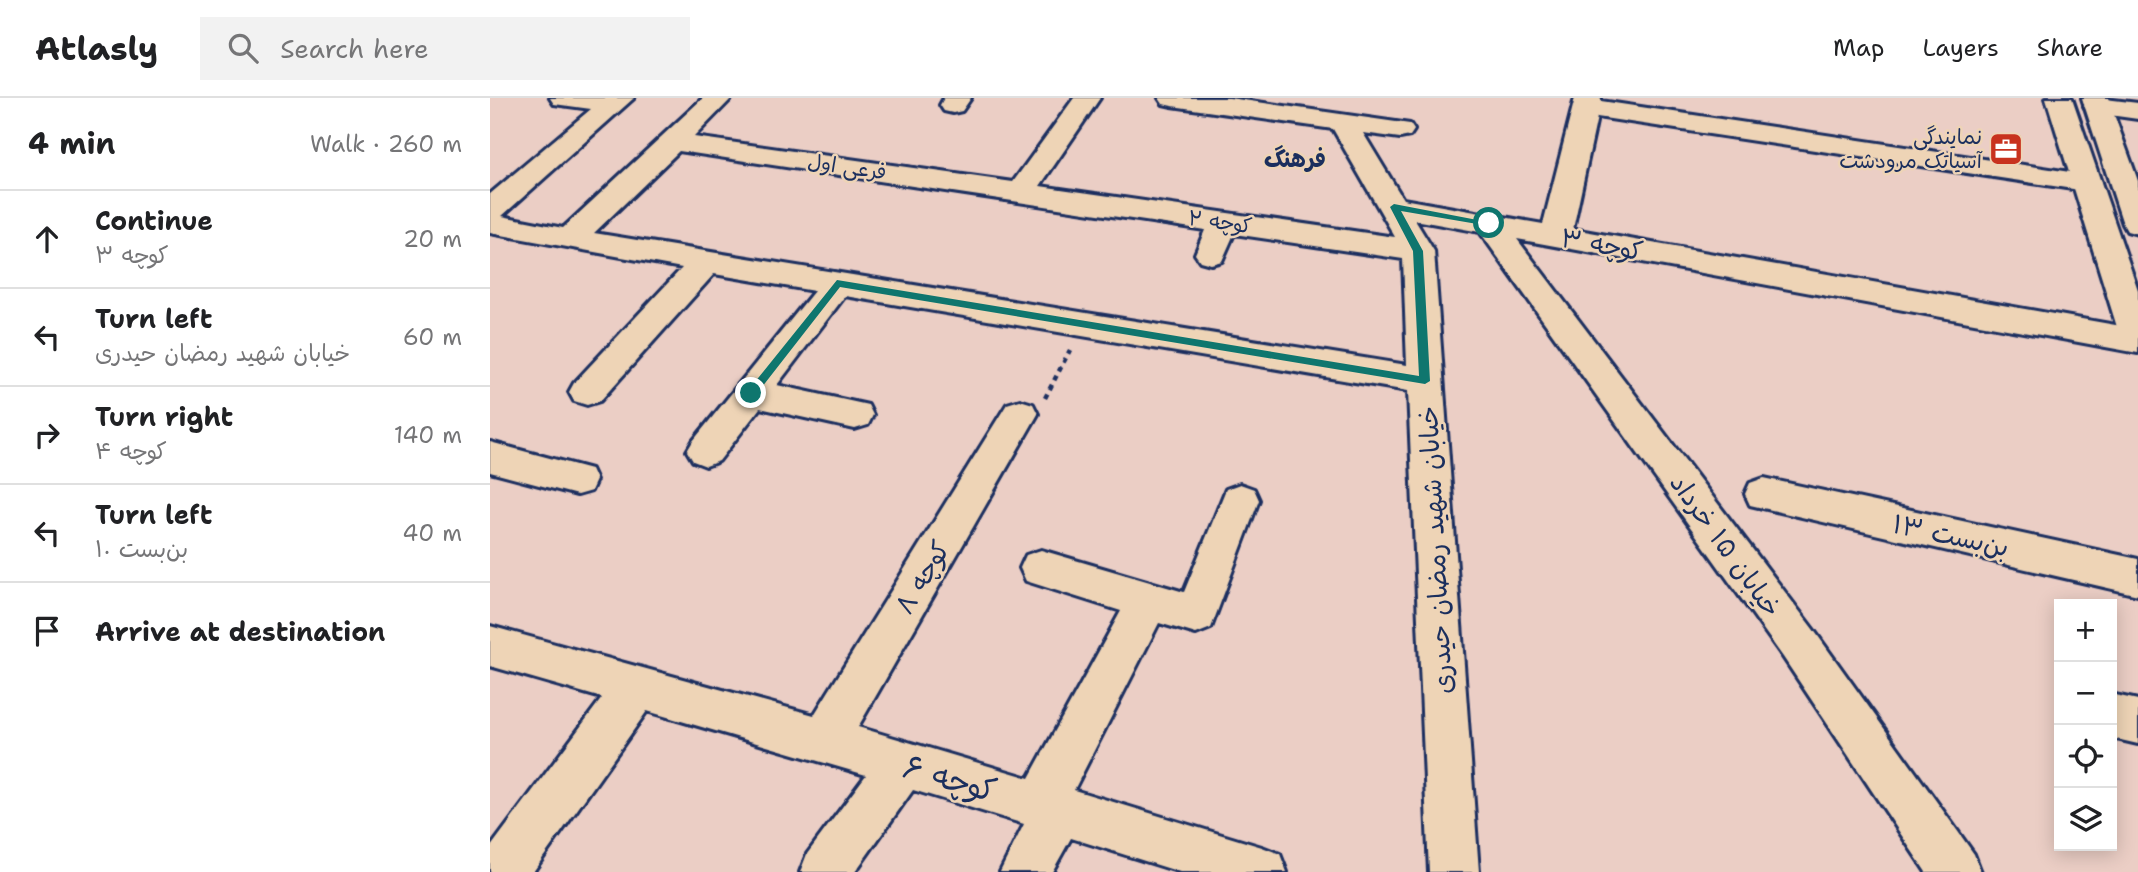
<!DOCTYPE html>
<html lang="en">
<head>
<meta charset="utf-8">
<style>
	body { margin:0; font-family:"Shantell Sans","Playpen Sans Arabic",sans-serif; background:#f2f2f2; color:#202124 }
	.controls { position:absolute; right:21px; bottom:21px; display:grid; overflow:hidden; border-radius:0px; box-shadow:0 4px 18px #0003 }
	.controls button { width:63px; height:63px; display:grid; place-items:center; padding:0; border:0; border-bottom:2px solid #e0e0e0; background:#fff; color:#202124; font:35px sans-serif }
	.stop { position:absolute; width:21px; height:21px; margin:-16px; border:5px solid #0f766e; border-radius:50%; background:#fff }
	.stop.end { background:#0f766e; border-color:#fff; box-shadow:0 2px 7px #0008 }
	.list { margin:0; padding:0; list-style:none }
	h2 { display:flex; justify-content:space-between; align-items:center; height:91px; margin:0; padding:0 28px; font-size:30px }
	h2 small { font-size:23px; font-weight:400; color:#757577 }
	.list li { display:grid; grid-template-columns:46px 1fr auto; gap:21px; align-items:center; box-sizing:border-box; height:98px; padding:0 28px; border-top:2px solid #e0e0e0 }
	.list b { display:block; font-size:26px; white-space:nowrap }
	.list p { margin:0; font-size:23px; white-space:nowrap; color:#757577 }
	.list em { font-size:23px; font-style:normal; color:#757577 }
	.icon { flex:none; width:38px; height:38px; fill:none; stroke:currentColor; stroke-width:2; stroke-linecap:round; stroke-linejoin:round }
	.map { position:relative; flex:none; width:1648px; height:774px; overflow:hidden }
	header { display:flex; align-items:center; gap:42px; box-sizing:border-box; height:98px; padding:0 35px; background:#fff; border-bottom:2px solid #e0e0e0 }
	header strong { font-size:33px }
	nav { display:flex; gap:38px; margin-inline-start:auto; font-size:24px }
	.search { width:490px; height:63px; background:#f2f2f2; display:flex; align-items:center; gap:18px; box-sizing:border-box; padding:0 24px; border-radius:0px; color:#757577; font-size:26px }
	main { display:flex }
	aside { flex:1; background:#fff }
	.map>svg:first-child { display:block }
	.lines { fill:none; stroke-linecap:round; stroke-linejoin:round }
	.minor-casing { stroke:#1b2f5e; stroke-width:6 }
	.tertiary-casing { stroke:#1b2f5e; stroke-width:6 }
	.path { stroke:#1b2f5e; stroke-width:4.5; stroke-dasharray:5 5; stroke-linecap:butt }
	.minor { fill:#eed4b6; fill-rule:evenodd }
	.tertiary { fill:#eed4b6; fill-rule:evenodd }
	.route { fill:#0f766e }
	.labels { text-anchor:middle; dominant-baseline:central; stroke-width:5; stroke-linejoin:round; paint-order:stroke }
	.far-poi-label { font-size:21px; fill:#1b2f5e; stroke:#eed4b6; text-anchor:end }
	.far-street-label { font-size:21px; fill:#1b2f5e; stroke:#eed4b6 }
	.far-neighbourhood-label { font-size:23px; font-weight:bold; fill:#1b2f5e; stroke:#eed4b6 }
	.street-label { font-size:26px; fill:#1b2f5e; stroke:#eed4b6 }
	.near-street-label { font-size:32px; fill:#1b2f5e; stroke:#eed4b6 }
</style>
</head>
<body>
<header>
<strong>Atlasly</strong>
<div class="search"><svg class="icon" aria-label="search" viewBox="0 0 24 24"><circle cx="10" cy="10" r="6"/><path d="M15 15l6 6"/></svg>Search here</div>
<nav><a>Map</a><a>Layers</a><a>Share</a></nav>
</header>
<main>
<aside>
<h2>4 min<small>Walk · 260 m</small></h2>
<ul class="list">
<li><svg class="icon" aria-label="ahead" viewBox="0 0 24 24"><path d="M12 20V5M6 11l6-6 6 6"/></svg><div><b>Continue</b><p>کوچه ۳</p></div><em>20 m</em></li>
<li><svg class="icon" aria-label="left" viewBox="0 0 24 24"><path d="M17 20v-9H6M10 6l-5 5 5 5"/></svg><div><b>Turn left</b><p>خیابان شهید رمضان حیدری</p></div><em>60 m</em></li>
<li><svg class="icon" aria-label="right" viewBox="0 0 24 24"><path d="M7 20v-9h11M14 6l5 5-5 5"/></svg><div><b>Turn right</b><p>کوچه ۴</p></div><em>140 m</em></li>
<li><svg class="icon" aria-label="left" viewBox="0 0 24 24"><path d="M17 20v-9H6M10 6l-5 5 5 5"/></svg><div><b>Turn left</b><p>بن‌بست ۱۰</p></div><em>40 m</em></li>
<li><svg class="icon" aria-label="arrive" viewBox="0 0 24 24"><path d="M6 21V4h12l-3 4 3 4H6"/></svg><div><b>Arrive at destination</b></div></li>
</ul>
</aside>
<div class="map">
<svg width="1648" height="774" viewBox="0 0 1648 774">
	<rect width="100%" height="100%" fill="#ebcec5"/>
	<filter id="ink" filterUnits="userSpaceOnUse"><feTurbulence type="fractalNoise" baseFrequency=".0143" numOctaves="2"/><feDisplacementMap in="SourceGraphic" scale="14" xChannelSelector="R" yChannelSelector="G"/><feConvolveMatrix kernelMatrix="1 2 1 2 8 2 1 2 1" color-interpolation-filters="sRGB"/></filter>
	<g filter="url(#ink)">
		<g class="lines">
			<!-- minor casing -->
			<g class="minor-casing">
				<path id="minor" d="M 60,0 L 144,0 L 12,118 L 73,130 L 213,0 L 242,0 L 204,39 L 523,84 L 584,0 L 610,0 L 550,88 L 905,139 L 843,31 L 682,8 L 673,6 L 669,0 L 739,0 L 920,26 L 924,32 L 920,38 L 910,40 L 873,35 L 913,101 L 1053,126 L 1085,0 L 1111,0 L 1111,3 L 1606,78 L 1611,84 L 1606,90 L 1596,93 L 1107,19 L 1083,131 L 1648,231 L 1648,255 L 1027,141 L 1323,531 L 1484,756 L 1491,774 L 1436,774 L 1293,559 L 990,134 L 925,122 L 944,153 L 989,774 L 939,774 L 918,293 L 355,198 L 287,287 L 378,307 L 383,317 L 378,327 L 365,331 L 270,310 L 229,363 L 216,368 L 203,363 L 197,353 L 203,343 L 324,193 L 224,176 L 110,303 L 97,307 L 84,303 L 79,294 L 84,285 L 192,170 L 0,135 L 0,96 L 101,11 L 64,6 ZM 189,53 L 715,132 L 705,156 L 710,163 L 721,166 L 732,163 L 744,136 L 913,161 L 917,267 L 104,135 Z
					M 454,0 L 481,0 L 472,13 L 463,15 L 454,13 L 450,7 Z
					M 1607,0 L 1648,5 L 1648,21 L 1598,14 L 1594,8 L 1598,2 Z
					M 530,302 L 543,306 L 548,316 L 368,629 L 539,680 L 631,513 L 536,483 L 530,470 L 536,457 L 551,452 L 694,494 L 736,391 L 750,386 L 764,391 L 769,402 L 721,530 L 706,536 L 669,525 L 584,692 L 772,749 L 790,756 L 797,774 L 690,774 L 581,740 L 562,774 L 510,774 L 534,726 L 423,692 L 365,774 L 310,774 L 317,756 L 376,677 L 157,613 L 43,774 L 0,774 L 0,750 L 112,600 L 0,568 L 0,528 L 324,617 L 517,306 Z
					M 0,344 L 101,371 L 106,382 L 101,393 L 87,397 L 0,374 Z
					M 1274,380 L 1648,461 L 1648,497 L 1260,407 L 1255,396 L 1260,385 Z
					M 1625,597 L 1648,602 L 1648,646 L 1622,640 L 1622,598 Z"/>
			</g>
			<!-- tertiary casing -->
			<g class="tertiary-casing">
				<path id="tertiary" d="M 1556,0 L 1582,0 L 1648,192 L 1648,254 L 1636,251 L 1631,242 Z
					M 1592,0 L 1618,0 L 1648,83 L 1648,136 L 1637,133 L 1633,126 Z"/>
			</g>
			<!-- path -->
			<path class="path" d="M 555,300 L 580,252"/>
			<!-- minor -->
			<use href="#minor" class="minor"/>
			<!-- tertiary -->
			<use href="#tertiary" class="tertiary"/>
		</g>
	</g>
	<!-- route -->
	<path class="route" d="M 904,106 L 1003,125 L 999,128 L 911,113 L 933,153 L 940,283 L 935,286 L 350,189 L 265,298 L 258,298 L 256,295 L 347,182 L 929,278 L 923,153 L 900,109 Z"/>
	<!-- icons -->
	<defs>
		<g id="office-square" transform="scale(1.75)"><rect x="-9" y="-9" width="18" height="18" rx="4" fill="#c8321e" stroke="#eed4b6"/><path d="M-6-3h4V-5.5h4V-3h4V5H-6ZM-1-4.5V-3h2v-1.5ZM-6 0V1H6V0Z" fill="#fff"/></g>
	</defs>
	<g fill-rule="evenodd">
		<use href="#office-square" x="1516" y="51"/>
	</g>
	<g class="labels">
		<!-- far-poi labels -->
		<g class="far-poi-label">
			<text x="1492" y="39">نمایندگی<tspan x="1492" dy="24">آسیاتک مرودشت</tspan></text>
		</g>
		<!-- far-street labels -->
		<g class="far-street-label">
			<text transform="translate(357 69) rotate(8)">فرعی اول</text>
			<text transform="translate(730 124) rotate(8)">کوچه ۲</text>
		</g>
		<!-- far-neighbourhood labels -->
		<g class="far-neighbourhood-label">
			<text x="805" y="61">فرهنگ</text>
		</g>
		<!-- street labels -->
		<g class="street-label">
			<text transform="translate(1112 146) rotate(10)">کوچه ۳</text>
			<text transform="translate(1461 437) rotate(12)">بن‌بست ۱۳</text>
			<text transform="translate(1236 447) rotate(54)">خیابان ۱۵ خرداد</text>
			<text transform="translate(945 452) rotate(-93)">خیابان شهید رمضان حیدری</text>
			<text transform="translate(432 479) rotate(-59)">کوچه ۸</text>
		</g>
		<!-- near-street labels -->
		<g class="near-street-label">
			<text transform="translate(460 680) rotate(16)">کوچه ۶</text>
		</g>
	</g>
</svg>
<div class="controls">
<button>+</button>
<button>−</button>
<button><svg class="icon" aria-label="locate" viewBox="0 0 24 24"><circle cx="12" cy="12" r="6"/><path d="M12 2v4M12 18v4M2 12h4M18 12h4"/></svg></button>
<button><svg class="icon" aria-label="layers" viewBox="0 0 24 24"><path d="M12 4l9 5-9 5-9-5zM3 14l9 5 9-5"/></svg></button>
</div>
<div class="stop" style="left:999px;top:125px"></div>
<div class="stop end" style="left:261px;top:295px"></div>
</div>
</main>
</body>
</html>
